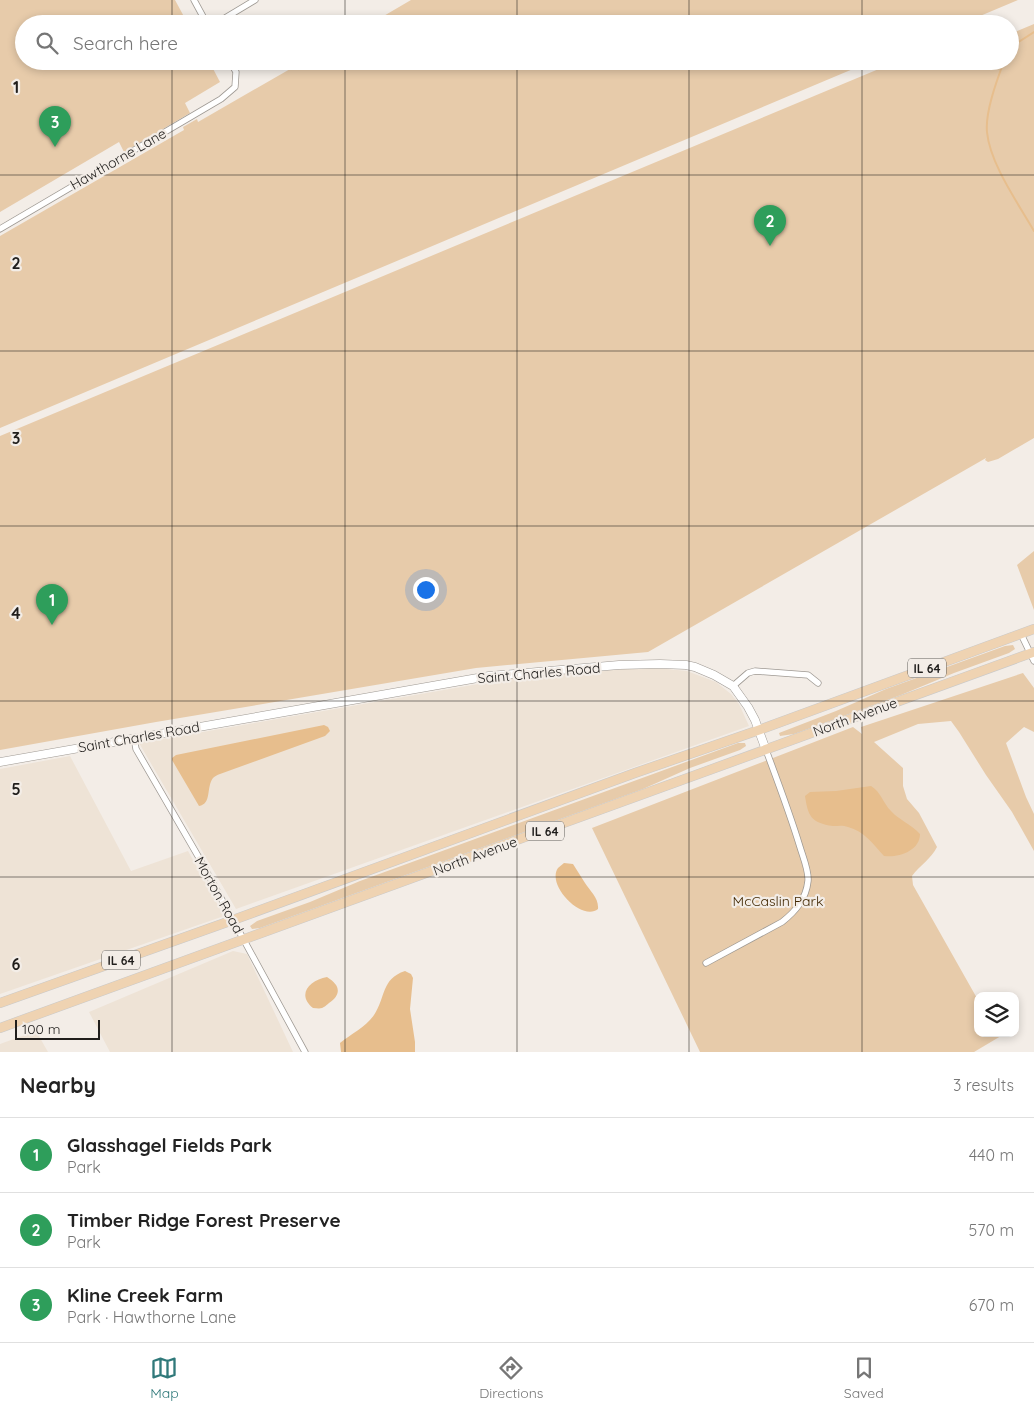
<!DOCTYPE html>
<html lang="en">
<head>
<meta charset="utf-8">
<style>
	body { margin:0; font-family:Quicksand,sans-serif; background:#f2f2f2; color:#222 }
	.controls { position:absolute; right:15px; bottom:15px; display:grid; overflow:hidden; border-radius:10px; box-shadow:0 2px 8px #0003 }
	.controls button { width:45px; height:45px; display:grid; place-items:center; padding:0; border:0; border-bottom:1px solid #e0e0e0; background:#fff; color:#222; font:25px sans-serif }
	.scale { position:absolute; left:15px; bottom:12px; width:85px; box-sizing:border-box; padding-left:5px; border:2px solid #201e1c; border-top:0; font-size:14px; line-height:18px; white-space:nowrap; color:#201e1c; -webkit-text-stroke:4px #f3ede7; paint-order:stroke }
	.you { position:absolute; left:425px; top:589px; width:18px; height:18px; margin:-12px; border:4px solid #fff; border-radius:50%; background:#1a73e8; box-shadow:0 0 0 8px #1a73e833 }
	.badge { display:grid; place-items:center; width:32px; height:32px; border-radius:50%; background:#30797a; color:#fff; font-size:16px; font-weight:700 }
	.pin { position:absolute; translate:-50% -41px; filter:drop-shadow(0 1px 2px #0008) }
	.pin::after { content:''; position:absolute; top:26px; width:18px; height:15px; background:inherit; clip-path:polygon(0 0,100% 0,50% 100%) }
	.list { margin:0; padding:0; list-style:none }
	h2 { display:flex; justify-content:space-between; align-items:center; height:65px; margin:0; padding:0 20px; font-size:21px }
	h2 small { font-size:16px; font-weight:400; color:#767676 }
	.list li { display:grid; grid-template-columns:32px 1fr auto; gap:15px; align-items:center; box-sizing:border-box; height:75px; padding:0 20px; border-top:1px solid #e0e0e0 }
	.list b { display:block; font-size:19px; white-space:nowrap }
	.list p { margin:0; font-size:16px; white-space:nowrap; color:#767676 }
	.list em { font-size:16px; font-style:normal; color:#767676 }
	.icon { flex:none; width:28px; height:28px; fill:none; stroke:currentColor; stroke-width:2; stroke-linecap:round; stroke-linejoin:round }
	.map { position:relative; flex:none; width:1034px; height:1052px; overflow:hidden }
	.search { position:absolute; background:#fff; box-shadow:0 2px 8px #0003; left:15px; right:15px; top:15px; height:55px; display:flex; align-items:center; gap:12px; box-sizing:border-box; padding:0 18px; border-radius:28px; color:#767676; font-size:19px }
	.sheet { height:290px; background:#fff }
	nav { display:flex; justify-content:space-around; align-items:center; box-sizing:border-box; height:70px; border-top:1px solid #e0e0e0; background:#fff; font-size:14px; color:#767676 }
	nav a { display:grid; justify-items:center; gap:2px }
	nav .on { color:#30797a }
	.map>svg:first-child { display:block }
	.built { fill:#eee3d6 }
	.green { fill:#e7cbaa }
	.water { fill:#e7be8d }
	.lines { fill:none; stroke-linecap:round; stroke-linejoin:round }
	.stream { stroke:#e7be8d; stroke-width:2 }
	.street-casing { stroke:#9e9993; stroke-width:7 }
	.secondary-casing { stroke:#9e9993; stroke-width:9 }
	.primary-casing { stroke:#c9c9c9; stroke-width:10 }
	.street { stroke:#fff; stroke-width:5.5 }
	.secondary { stroke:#fff; stroke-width:8 }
	.primary { stroke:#efd3b2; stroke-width:9 }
	.grid { fill:none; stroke:#201e1c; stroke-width:1; stroke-opacity:0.55 }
	.labels { text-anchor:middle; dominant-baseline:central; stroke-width:4.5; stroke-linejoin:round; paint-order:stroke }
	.shield { fill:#f3ede7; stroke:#5f5c59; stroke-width:1 }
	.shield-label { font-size:12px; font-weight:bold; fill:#201e1c }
	.street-label { font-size:14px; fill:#201e1c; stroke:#f3ede7 }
	.park-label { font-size:14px; fill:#412700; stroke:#f3ede7 }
	.grid-label { font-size:16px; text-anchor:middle; font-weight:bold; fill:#201e1c; stroke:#f3ede7; stroke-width:4.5; stroke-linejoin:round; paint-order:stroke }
</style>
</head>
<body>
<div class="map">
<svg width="1034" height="1052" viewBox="0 0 1034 1052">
	<rect width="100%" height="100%" fill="#f3ede7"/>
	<!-- built -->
	<path class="built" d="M 648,667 L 687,671 L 716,682 L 731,694 L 739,704 L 749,726 L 236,909 L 139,743 L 507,679 Z
		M 70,756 L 131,871 L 188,851 L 224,916 L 0,994 L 0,769 Z
		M 233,951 L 247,954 L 293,1052 L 110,1052 L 89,1012 Z
		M 36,1031 L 48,1052 L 0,1052 L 0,1044 Z"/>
	<!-- green -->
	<path class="green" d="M 0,0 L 175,0 L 188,24 L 24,24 L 24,61 L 209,61 L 220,82 L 185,103 L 190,113 L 124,152 L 119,142 L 0,212 Z
		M 411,0 L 1018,0 L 961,24 L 370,24 Z
		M 1034,24 L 1034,438 L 998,459 L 988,462 L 985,460 L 986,458 L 648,652 L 476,668 L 156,722 L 0,750 L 0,436 L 898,61 L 1010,61 L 1010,34 Z
		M 304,61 L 872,61 L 0,428 L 0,236 L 184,130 L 183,127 L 197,119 L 198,122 Z
		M 1034,551 L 1034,610 L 1017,565 Z
		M 1013,645 L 1015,649 L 1009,653 L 954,673 L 901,695 L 794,734 L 780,736 L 779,733 L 836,711 L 886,689 L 1005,646 Z
		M 1023,673 L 1034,688 L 1034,732 L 1024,727 L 1006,743 L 1026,797 L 1034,814 L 1034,851 L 1012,812 L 986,775 L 959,732 L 951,721 L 918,724 L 874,742 L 903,768 L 903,786 L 907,799 L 919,813 L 937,847 C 931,859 920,865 912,876 L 913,885 L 978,1000 L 978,1033 L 1006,1033 L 974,1052 L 700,1052 L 592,828 L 853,727 L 862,734 L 861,727 Z
		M 738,743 L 745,743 L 746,746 L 740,750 L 690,768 L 643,789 L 260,928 L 252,929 L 250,926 L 257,921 L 310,902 L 360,881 Z"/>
	<!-- water -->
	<path class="water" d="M 324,725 L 328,727 L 330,731 L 325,736 L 220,774 C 217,775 215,776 213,778 C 206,787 212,804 199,806 L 172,760 L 172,758 L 176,755 Z
		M 871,786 C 881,792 883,803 891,811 C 899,820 911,824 920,834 C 920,851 898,858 884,856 C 873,844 864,831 848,827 C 843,825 838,826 833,826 C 811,823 808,816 805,796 L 810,792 L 836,791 Z
		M 564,863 L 573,864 C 577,870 581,877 585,883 C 590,891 599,898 598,909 C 582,922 546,885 558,868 C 560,866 562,865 564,863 Z
		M 405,971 L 411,974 L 413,978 L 410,1009 L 415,1042 L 415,1052 L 341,1052 L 340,1043 C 351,1034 366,1027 374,1015 C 386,997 381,979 405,971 Z
		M 327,977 C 340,985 342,994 329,1003 C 328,1004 323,1008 322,1008 C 319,1009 316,1008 313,1008 C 296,994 310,980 327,977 Z"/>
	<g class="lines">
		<!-- stream -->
		<path class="stream" d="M 1010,50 L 1017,43 L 1034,32
			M 1004,61 C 997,80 985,112 987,132 C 990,164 1018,203 1034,231"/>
		<!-- street casing -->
		<g class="street-casing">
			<path id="street" d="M 194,0 L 207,24
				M 215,24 L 255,0
				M 0,229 L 221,99 L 235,87 L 236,72 L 230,61
				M 1021,634 L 1034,661
				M 733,686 L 748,673 L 755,671 L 808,675 L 818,683
				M 134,738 L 136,749 L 198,856 L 305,1052
				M 706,963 L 782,922 C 796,911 806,899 808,881 C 809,871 803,857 800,847 C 790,814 778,782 766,750"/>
		</g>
		<!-- secondary casing -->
		<g class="secondary-casing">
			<path id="secondary" d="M 0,762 L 489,676 L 619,665 L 660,664 L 686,665 L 695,667 L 714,675 L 733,686 L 748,707 L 755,720 L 766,750"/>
		</g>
		<!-- primary casing -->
		<g class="primary-casing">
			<path id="primary" d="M 0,1003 L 233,920 L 635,773 L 759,730 L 1034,629
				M 0,1028 L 1034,652"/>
		</g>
		<!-- street -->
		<use href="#street" class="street"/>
		<!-- secondary -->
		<use href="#secondary" class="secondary"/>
		<!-- primary -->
		<use href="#primary" class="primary"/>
	</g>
	<!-- grid -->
	<path class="grid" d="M 172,0 L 172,24M 345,0 L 345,24M 517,0 L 517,24M 689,0 L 689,24M 862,0 L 862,24M 172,61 L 172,1052M 345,61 L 345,1052M 517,61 L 517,1052M 689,61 L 689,1052M 862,61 L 862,1052M 0,175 L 1034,175M 0,351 L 1034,351M 0,526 L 1034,526M 0,701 L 1034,701M 0,877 L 1034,877"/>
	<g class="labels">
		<!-- shield labels -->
		<g class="shield">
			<rect x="908" y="658.5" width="38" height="19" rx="4"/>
			<rect x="526" y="821.5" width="38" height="19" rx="4"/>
			<rect x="102" y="950.5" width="38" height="19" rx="4"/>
		</g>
		<g class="shield-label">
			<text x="927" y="668">IL 64</text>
			<text x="545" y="831">IL 64</text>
			<text x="121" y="960">IL 64</text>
		</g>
		<!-- street labels -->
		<g class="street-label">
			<text transform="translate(118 159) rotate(-30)">Hawthorne Lane</text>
			<text transform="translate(539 673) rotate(-5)">Saint Charles Road</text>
			<text transform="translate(855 717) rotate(-20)">North Avenue</text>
			<text transform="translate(139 737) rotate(-10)">Saint Charles Road</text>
			<text transform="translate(475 856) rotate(-20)">North Avenue</text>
			<text transform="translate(219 895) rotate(61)">Morton Road</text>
		</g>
		<!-- park labels -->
		<g class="park-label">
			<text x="778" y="901">McCaslin Park</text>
		</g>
	</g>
	<g class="grid-label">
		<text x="16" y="93">1</text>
		<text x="16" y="269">2</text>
		<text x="16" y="444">3</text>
		<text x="16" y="619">4</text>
		<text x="16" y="795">5</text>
		<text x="16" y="970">6</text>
	</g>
</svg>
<div class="controls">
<button><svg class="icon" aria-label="layers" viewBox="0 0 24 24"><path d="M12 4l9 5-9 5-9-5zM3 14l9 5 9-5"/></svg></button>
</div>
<div class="scale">100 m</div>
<div class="you"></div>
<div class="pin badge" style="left:52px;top:625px;background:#2e9e5b">1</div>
<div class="pin badge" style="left:770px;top:246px;background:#2e9e5b">2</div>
<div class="pin badge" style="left:55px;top:147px;background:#2e9e5b">3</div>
<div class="search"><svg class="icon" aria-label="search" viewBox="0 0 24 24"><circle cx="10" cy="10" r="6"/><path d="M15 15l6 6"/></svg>Search here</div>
</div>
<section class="sheet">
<h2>Nearby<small>3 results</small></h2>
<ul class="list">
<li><span class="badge" style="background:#2e9e5b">1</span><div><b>Glasshagel Fields Park</b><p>Park</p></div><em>440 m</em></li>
<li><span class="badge" style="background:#2e9e5b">2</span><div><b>Timber Ridge Forest Preserve</b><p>Park</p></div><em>570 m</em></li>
<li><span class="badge" style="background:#2e9e5b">3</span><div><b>Kline Creek Farm</b><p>Park · Hawthorne Lane</p></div><em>670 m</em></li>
</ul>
</section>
<nav>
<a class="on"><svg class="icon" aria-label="map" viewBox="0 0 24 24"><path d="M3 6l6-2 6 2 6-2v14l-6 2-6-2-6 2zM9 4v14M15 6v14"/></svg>Map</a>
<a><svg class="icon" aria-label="directions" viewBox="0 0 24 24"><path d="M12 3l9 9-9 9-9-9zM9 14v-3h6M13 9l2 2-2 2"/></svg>Directions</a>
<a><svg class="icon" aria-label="saved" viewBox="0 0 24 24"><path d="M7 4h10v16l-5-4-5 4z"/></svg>Saved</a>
</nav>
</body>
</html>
